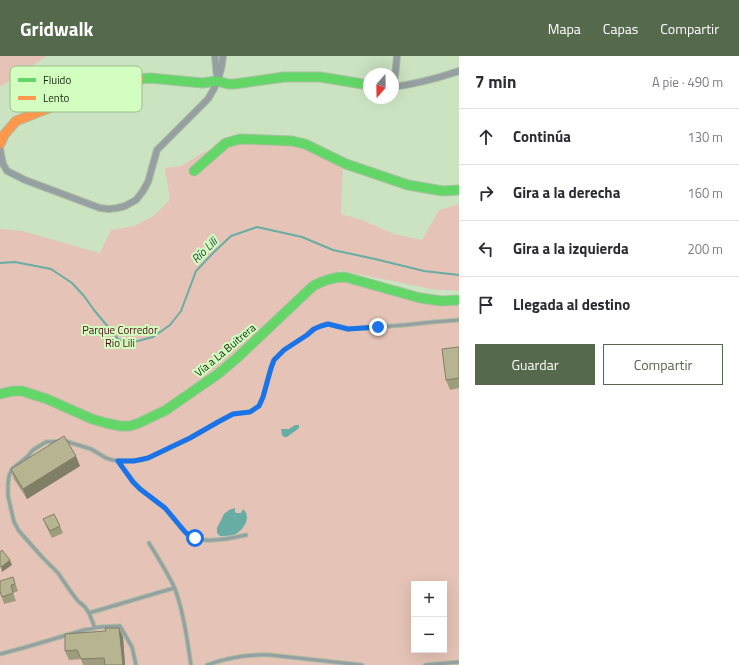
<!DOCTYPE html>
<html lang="es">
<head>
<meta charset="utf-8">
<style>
	body { margin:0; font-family:"Titillium Web",sans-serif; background:#f2f2f3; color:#2b2b33 }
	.controls { position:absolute; right:12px; bottom:12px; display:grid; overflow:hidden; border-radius:0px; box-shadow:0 4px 16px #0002 }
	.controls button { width:36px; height:36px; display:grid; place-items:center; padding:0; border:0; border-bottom:1px solid #e1e1e2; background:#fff; color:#2b2b33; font:20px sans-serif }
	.compass { position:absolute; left:363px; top:12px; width:36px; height:36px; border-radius:50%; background:#fff; box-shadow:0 4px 16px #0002; rotate:200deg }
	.stop { position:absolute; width:12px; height:12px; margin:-9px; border:3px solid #1a73e8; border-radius:50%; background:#fff }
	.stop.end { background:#1a73e8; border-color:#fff; box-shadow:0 1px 4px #0008 }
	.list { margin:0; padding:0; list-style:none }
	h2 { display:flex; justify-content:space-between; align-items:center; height:52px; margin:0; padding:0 16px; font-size:17px }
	h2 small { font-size:13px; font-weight:400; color:#7c7c81 }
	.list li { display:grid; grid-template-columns:26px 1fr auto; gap:12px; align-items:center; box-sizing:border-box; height:56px; padding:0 16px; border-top:1px solid #e1e1e2 }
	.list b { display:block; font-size:15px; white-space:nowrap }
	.list em { font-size:13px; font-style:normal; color:#7c7c81 }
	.actions { display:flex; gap:8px; padding:12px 16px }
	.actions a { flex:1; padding:9px 0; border:1px solid #55694d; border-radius:0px; text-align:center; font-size:14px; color:#55694d }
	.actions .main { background:#55694d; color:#fff }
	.icon { flex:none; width:22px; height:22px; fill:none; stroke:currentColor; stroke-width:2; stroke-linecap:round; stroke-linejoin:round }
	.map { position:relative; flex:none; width:459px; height:609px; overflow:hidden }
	header { display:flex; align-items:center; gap:24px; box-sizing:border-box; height:56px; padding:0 20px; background:#55694d; color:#fff }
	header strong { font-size:19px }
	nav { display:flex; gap:22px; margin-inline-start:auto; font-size:14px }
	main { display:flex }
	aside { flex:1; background:#fff }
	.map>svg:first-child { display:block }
	.green { fill:#e5c3b6; fill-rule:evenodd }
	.water { fill:#68ada4 }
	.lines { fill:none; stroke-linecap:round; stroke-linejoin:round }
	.stream { stroke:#68ada4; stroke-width:2 }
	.lane-casing { stroke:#abbfa3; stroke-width:5 }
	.street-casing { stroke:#abbfa3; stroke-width:8 }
	.fast-casing { stroke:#abbfa3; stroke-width:11 }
	.slow-casing { stroke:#abbfa3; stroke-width:11 }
	.lane { stroke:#969fa1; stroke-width:3 }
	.street { stroke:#969fa1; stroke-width:6 }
	.fast { stroke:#63d668; stroke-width:9 }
	.slow { stroke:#ff974d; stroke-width:9 }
	.wall { fill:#9d9c7d }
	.shaded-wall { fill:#807f66 }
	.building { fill:#b7b591; stroke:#807f66 }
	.route { stroke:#1a73e8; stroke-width:5 }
	.labels { text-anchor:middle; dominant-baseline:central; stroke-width:4; stroke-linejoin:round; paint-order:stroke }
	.park-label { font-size:11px; fill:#500816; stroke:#d2febf }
	.street-label { font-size:11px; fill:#16270f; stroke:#d2febf }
	.water-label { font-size:12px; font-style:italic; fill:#2e4a4a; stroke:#d2febf }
	.key { fill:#d2febf; stroke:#9abe8a; stroke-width:1 }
	.key-label { font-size:11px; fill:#16270f }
</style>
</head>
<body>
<header>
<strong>Gridwalk</strong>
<nav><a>Mapa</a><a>Capas</a><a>Compartir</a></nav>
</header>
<main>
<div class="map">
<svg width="459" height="609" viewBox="0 0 459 609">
	<rect width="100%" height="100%" fill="#cbe3c1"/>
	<!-- green -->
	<path class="green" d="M 0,0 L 47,0 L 0,31 Z
		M 229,84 L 282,84 L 343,106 L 341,158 L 362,164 L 394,178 L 422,184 L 439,154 L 459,148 L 459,235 L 431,233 L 339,214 L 338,220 L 420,242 L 459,244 L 459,609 L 0,609 L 0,173 L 22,175 L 100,197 L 111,174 L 134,170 L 152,161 L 170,144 L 165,112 L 181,110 L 203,97 ZM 414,528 L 444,528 L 444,594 L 414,594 Z"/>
	<!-- water -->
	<path class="water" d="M 295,369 L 299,369 L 299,372 L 287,381 L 284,381 L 282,379 L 281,373 L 289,373 Z
		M 235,452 L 235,456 L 236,457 L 241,457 L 243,453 L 244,454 C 251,462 244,473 236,478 C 231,480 225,480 220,480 L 217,477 L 217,472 L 224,458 L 229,454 Z"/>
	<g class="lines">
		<!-- stream -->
		<path class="stream" d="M 0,207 L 15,206 L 51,213 L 72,227 L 84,240 L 94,254 L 119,284 L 134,286 L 153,281 L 170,269 L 181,255 L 196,215 L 214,196 L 231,180 L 257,171 L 302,181 L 333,194 L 375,203 L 424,215 L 459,219"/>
		<!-- lane casing -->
		<g class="lane-casing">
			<path id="lane" d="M 118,405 C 125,415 131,425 141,433 C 148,440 157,445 165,452 C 175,462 181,477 195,482 C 208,487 233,482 246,479
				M 149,487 C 158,502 168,517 175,533 C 184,558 187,583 191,609
				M 89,557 L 174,532
				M 95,572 L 89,557 L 85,551 L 78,545 L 71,536 L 58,517 L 43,502 L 19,475 L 14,466 L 8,440 L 8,428 L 9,420 L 12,413 L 27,401 L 33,394 L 46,386 L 65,385 L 91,393 L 106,402 L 112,404 L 127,405 L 142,404 L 153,400 L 190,382 L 218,366 L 233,358 L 250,356 L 259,350 L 263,341 L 271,312 L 274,304 L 284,294 L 307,279 L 313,273 L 321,270 L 328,268 L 349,273 L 405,269 L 433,266 L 459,264
				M 0,598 L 23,592 L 84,574 L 100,571 L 120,570 L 132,591 L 136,609
				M 207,609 C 227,602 248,598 270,599 L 362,609
				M 425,609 L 459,606"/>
		</g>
		<!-- street casing -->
		<g class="street-casing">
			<path id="street" d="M 215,0 L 217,22
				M 393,31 C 415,28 438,22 459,15
				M 394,31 L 397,0
				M 0,93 L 3,108 L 7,115 L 25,124 L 100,152 L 109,153 L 117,152 L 125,150 L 136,144 L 143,135 L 148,126 L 157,94 L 208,43 C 216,31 222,15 223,0"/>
		</g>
		<!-- fast casing -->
		<g class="fast-casing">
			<path id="fast" d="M 139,23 L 150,22 L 202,27 L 217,25 L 228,28 L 235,28 L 284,21 L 320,21 L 369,29
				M 194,115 L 226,87 L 240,83 L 292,85 L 305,88 L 346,108 L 408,129 L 443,135 L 459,134
				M 0,338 L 13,335 L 22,335 L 47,343 L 92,363 L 106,367 L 120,370 L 130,370 L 139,367 L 166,354 L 218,318 L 238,301 L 313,230 C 324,224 333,221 345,221 L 420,242 L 442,245 L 459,244"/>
		</g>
		<!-- slow casing -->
		<g class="slow-casing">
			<path id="slow" d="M 0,88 L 4,79 L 16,65 L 77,41 L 103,29 L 126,24 L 139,23"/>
		</g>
		<!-- lane -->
		<use href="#lane" class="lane"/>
		<!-- street -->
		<use href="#street" class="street"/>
		<!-- fast -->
		<use href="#fast" class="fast"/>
		<!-- slow -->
		<use href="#slow" class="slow"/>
	</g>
	<!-- wall -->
	<path class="wall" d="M 459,291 L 459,332 L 450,334 L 446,324 Z
		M 80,410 L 27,443 L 14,423 L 11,413 Z
		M 43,463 L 60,470 L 63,477 L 52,482 L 46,470 Z
		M 13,521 L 18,535 L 13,537 L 16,545 L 4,548 L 0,535 Z
		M 119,572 L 123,581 L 125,609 L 83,609 L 81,603 L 69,604 L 65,595 L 106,575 Z"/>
	<!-- shaded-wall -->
	<path class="shaded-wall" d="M 76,400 L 80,410 L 27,443 L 23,433 Z
		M 10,504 L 12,509 L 2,516 L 1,511 Z
		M 119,572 L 123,581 L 125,609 L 123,609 Z"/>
	<!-- building -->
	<path class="building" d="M 459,291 L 459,322 L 446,324 L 442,293 Z
		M 64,380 L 76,400 L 23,433 L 11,413 Z
		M 54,458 L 60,470 L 50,475 L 43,463 Z
		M 2,494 L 10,504 L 1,511 L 0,510 L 0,496 Z
		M 13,521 L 15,528 L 11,529 L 13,537 L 2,541 L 0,535 L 0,525 Z
		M 105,572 L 119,572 L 123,609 L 105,609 L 104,602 L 81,603 L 77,594 L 65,595 L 65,578 L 106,575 Z"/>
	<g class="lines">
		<!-- route -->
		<path class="route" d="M 195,482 L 186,477 L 165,452 L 140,433 L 133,426 L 118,405 L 134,405 L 148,402 L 190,382 L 218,366 L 233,358 L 250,356 L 259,350 L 263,341 L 271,312 L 274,304 L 284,294 L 307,279 L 314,273 L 321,270 L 328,268 L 348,273 L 378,271"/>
	</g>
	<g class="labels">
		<!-- park labels -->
		<g class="park-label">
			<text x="120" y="274">Parque Corredor<tspan x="120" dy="13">Rio Lili</tspan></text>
		</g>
		<!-- street labels -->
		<g class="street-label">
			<text transform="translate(225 294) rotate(-40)">Vía a La Buitrera</text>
		</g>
		<!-- water labels -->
		<g class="water-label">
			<text transform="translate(204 194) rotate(-45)">Río Lili</text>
		</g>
	</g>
	<!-- legend -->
	<rect x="10" y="10" width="132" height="46" rx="6" class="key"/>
	<rect x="18" y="22" width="18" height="4" fill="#63d668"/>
	<rect x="18" y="40" width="18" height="4" fill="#ff974d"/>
	<g class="key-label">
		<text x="43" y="28">Fluido</text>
		<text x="43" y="46">Lento</text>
	</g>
</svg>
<div class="controls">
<button>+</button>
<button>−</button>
</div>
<svg class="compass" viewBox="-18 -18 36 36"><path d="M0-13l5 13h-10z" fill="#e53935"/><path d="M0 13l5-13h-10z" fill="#7c7c81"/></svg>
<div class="stop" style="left:195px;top:482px"></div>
<div class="stop end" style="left:378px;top:271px"></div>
</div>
<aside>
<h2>7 min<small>A pie · 490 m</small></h2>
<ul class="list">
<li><svg class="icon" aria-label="ahead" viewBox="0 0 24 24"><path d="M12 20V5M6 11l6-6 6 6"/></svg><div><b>Continúa</b></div><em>130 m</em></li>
<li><svg class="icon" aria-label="right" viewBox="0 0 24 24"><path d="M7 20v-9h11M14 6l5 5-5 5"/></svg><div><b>Gira a la derecha</b></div><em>160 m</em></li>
<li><svg class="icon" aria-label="left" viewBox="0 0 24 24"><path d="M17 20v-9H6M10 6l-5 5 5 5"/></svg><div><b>Gira a la izquierda</b></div><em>200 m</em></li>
<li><svg class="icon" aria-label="arrive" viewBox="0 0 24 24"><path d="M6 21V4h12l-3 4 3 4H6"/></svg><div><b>Llegada al destino</b></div></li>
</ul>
<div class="actions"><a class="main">Guardar</a><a>Compartir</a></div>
</aside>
</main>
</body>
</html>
